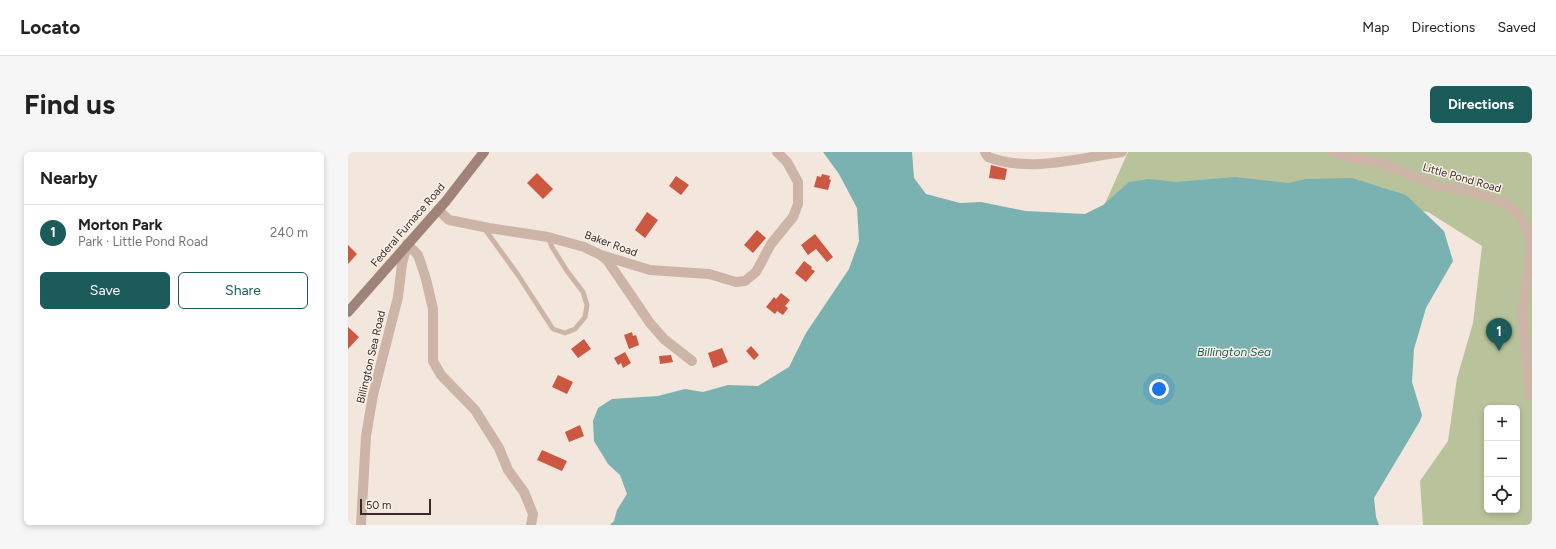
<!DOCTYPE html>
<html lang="en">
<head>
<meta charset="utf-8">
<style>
	body { margin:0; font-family:Figtree,sans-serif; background:#f6f6f6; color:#222 }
	.controls { position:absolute; right:12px; bottom:12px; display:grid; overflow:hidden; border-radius:6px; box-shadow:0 2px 6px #0003 }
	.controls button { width:36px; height:36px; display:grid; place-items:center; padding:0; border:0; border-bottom:1px solid #e0e0e0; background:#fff; color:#222; font:20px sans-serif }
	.scale { position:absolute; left:12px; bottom:10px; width:71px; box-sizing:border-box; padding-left:4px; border:2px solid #382c28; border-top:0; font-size:11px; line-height:14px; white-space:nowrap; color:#382c28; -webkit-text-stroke:3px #faf1e8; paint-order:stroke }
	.you { position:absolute; left:811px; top:237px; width:14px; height:14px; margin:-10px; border:3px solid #fff; border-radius:50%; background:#1a73e8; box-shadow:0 0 0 6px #1a73e833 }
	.badge { display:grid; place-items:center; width:26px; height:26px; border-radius:50%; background:#1b5c5b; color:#fff; font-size:13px; font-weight:700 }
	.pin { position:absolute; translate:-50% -33px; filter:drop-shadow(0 1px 2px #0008) }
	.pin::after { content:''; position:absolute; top:21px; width:14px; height:12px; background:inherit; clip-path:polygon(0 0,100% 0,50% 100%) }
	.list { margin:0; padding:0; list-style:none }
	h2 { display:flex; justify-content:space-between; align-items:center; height:52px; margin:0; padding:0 16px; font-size:17px }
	h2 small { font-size:13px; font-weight:400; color:#767676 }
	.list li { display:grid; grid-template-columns:26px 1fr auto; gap:12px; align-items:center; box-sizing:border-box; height:56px; padding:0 16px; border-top:1px solid #e0e0e0 }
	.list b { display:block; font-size:15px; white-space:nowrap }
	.list p { margin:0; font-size:13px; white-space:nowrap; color:#767676 }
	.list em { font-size:13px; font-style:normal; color:#767676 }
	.actions { display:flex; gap:8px; padding:12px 16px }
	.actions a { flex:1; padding:9px 0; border:1px solid #1b5c5b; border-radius:6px; text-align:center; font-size:14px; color:#1b5c5b }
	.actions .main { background:#1b5c5b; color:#fff }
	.icon { flex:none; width:22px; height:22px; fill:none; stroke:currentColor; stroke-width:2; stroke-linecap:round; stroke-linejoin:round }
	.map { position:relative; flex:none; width:1184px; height:373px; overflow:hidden; border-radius:6px }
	header { display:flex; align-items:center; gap:24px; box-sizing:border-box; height:56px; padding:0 20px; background:#fff; border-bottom:1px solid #e0e0e0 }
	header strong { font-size:19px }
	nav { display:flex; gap:22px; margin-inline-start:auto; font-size:14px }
	.intro { display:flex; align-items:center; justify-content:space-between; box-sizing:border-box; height:96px; padding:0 24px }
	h1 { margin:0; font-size:28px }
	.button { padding:10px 18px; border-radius:6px; background:#1b5c5b; color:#fff; font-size:14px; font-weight:700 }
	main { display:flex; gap:24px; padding:0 24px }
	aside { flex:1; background:#fff; border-radius:6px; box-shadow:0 2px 6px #0003 }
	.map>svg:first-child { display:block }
	.green { fill:#b9c39b; fill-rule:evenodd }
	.water { fill:#79b2b0 }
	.building { fill:#cc5841 }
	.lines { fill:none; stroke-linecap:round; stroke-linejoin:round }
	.lane { stroke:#ccb5a7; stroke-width:5 }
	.street { stroke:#ccb5a7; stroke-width:10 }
	.secondary { stroke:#a08378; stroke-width:10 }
	.labels { text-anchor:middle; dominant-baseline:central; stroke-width:3; stroke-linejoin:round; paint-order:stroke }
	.street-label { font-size:11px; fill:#382c28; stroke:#faf1e8 }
	.water-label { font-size:12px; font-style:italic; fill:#1b5c5b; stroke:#faf1e8 }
</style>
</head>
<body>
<header>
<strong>Locato</strong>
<nav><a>Map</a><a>Directions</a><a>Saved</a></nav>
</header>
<div class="intro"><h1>Find us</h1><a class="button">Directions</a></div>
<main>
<aside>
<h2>Nearby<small></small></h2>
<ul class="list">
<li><span class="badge">1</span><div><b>Morton Park</b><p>Park · Little Pond Road</p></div><em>240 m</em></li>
</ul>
<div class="actions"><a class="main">Save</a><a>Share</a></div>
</aside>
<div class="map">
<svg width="1184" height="373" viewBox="0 0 1184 373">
	<rect width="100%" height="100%" fill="#f3e6dc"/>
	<!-- green -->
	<path class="green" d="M 780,0 L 1184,0 L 1184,373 L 1075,373 L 1072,329 L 1100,289 L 1109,226 L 1125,171 L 1134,94 L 1080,60 L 1009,46 L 751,65 ZM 1139,256 L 1169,256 L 1169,358 L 1139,358 Z"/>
	<!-- water -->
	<path class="water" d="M 475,0 L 564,0 L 566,26 L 578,42 L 612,51 L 633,50 L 678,59 L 737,62 L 755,53 L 781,30 L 801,27 L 828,30 L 887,25 L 940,31 L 958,27 L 1004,26 L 1058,43 L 1096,79 L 1105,109 L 1078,156 L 1066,197 L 1064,230 L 1074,263 L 1072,269 L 1026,346 L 1028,365 L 1031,373 L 262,373 L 266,369 L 269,358 L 279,342 L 272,323 L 260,312 L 246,289 L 245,269 L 250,256 L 264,247 L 310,244 L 337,237 L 355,240 L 380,233 L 410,234 L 441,215 L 458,181 L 501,117 L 511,89 L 509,56 L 491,22 Z"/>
	<!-- building -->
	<path class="building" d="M 643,13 L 659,17 L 657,28 L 641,26 Z
		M 189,21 L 205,37 L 195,47 L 179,31 Z
		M 474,22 L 482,24 L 481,27 L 483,28 L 480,38 L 466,35 L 469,24 L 473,25 Z
		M 328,24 L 341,33 L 333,43 L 321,34 Z
		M 299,60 L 310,68 L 297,86 L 287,78 Z
		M 409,78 L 418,86 L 405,101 L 396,93 Z
		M 467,82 L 485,105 L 479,110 L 468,97 L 460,103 L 453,93 Z
		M 0,93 L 9,102 L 0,112 Z
		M 456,109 L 464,115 L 463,117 L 467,119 L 458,130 L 447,121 Z
		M 433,141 L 442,148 L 437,154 L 440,156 L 435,163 L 429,159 L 427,162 L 418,155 L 426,145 L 428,147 Z
		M 0,175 L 11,185 L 0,197 Z
		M 284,180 L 285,184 L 288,183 L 291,193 L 281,197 L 276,183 Z
		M 236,187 L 243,197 L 230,206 L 223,197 Z
		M 403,194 L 411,203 L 406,208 L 398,199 Z
		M 374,196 L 380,210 L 365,216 L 360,201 Z
		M 277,200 L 283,211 L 275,216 L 273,211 L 270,213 L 266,206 Z
		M 323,203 L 325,210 L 312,212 L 311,204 Z
		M 210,223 L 225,230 L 219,242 L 204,235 Z
		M 232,273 L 236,284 L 221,290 L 217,280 Z
		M 194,298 L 219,309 L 214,319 L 189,308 Z"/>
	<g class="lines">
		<!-- lane -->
		<path class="lane" d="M 136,76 L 170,123 L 205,177 L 217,181 L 227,177 L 237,165 L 239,153 L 235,140 L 219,119 L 204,95 L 200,85"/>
		<!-- street -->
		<path class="street" d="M 637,0 L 640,5 C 682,21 731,6 774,0
			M 985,0 L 994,4 L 1033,11 L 1087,33 L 1123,40 L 1154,50 L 1168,59 L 1180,78 L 1183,96 L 1174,160 L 1182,243
			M 90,58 L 101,68 L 141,76 L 200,85 L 236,95 L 253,103 L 302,118 L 361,122 L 388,130 L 397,129 L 408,120 L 423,92 L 445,65 L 450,52 L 450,30 L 439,10 L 429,0
			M 59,92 L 70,103 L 78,127 L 85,157 L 85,209 L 93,223 L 127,258 L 151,296 L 160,318 L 176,340 L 185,362 L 183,373
			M 254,104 L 259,108 L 302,171 L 316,187 L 344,209
			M 13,373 L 18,284 L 25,243 L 50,145 L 54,112 L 59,92"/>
		<!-- secondary -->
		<path class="secondary" d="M 0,160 L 98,49 L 136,0"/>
	</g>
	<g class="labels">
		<!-- street labels -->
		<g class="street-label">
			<text transform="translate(1114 26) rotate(16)">Little Pond Road</text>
			<text transform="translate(60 73) rotate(-49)">Federal Furnace Road</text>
			<text transform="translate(263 92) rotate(20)">Baker Road</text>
			<text transform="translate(23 205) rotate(-77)">Billington Sea Road</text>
		</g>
		<!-- water labels -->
		<g class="water-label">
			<text x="886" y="200">Billington Sea</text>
		</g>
	</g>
</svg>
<div class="controls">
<button>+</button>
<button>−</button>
<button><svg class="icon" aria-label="locate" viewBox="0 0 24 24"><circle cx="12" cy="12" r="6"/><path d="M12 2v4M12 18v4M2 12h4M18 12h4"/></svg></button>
</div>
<div class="scale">50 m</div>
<div class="you"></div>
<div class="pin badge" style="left:1151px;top:199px">1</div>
</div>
</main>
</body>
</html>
